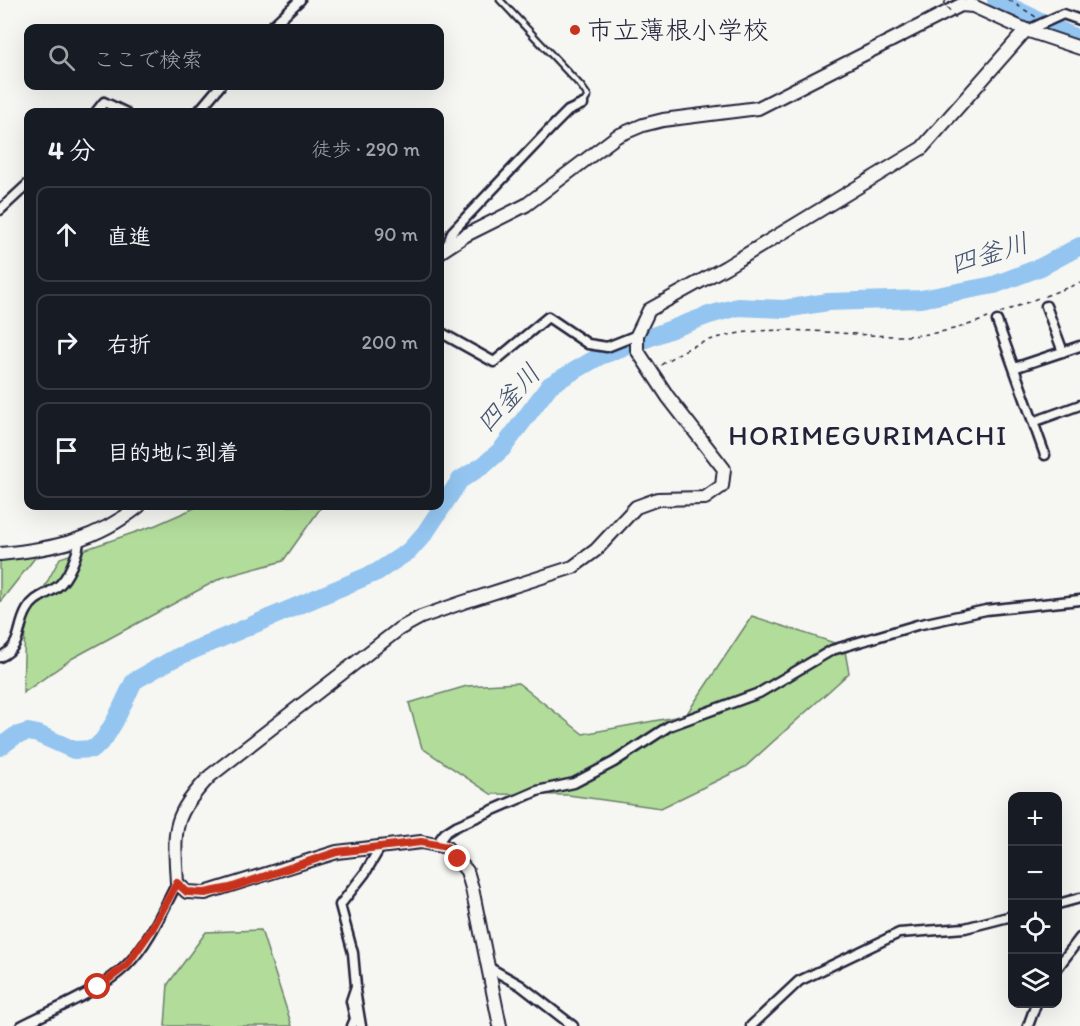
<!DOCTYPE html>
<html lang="ja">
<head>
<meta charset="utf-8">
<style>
	body { margin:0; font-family:Itim,"Klee One",sans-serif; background:#242831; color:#f1f3f6 }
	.controls { position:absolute; right:18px; bottom:18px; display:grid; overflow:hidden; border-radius:12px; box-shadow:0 6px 24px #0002 }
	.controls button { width:54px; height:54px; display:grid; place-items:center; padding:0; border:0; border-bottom:2px solid #363941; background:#171b24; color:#f1f3f6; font:30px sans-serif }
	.stop { position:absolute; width:18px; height:18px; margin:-14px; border:4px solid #c8321e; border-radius:50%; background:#fff }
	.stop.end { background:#c8321e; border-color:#fff; box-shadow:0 2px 6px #0008 }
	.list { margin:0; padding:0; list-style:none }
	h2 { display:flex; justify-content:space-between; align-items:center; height:78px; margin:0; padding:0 24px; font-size:26px }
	h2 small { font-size:20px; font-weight:400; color:#9ea1a6 }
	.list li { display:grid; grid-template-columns:39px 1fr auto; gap:18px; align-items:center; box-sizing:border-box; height:96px; margin:0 12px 12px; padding:0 12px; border:2px solid #363941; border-radius:12px }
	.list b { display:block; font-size:22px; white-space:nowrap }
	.list em { font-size:20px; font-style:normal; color:#9ea1a6 }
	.icon { flex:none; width:33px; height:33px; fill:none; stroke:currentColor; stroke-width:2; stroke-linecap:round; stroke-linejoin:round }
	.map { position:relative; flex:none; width:1080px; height:1026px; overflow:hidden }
	.search { position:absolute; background:#171b24; box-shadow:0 6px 24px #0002; left:24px; top:24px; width:420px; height:66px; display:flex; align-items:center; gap:15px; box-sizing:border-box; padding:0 21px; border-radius:12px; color:#9ea1a6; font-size:22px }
	.panel { position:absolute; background:#171b24; box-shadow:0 6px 24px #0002; left:24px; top:108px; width:420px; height:402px; border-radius:12px }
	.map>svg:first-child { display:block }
	.green { fill:#b1dc9a; stroke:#6a7f6a; stroke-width:1.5 }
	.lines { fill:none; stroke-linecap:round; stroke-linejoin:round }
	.river { stroke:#93c5f0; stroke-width:18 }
	.lane-casing { stroke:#22223b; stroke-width:9 }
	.street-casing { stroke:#22223b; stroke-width:13 }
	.secondary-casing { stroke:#22223b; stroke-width:16 }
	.path { stroke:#22223b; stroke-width:1.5; stroke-dasharray:4.5 4.5; stroke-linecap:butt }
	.lane { stroke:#f6f6f2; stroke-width:4.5 }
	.street { stroke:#f6f6f2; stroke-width:8 }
	.secondary { stroke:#f6f6f2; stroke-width:12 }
	.path-bridge { stroke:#22223b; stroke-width:1.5; stroke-dasharray:4.5 4.5; stroke-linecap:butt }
	.route { stroke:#c8321e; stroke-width:8 }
	.poi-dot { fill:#c8321e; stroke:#f6f6f2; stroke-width:2 }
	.labels { text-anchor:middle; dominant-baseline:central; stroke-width:4.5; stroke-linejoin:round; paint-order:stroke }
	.poi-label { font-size:26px; fill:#22223b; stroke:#f6f6f2; text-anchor:start }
	.water-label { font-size:27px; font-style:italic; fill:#445371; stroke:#f6f6f2 }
	.quarter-label { font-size:28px; letter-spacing:1.5px; fill:#22223b; stroke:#f6f6f2 }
</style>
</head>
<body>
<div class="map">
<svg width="1080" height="1026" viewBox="0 0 1080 1026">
	<rect width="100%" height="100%" fill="#f6f6f2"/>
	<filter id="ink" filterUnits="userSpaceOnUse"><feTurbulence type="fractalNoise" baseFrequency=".0167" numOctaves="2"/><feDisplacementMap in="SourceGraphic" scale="12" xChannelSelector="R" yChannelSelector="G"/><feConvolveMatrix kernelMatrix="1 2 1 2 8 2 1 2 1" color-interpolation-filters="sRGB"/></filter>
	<g filter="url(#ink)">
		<!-- green -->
		<path class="green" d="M 199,506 L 322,506 L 283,561 L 221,578 L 73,658 L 23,693 L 25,623 L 60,558 L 156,525 Z
			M 42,549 L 0,602 L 0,552 Z
			M 752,616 L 844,646 L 849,673 L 745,767 L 661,808 L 568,795 L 491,794 L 422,748 L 409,703 L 467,686 L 518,683 L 583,734 L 686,715 Z
			M 261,930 L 292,1026 L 165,1026 L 168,984 L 206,932 Z"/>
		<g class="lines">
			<!-- river -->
			<path class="river" d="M 996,0 L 1080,40
				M 0,747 L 15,736 L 28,732 L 38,734 L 74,750 L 94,749 L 104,739 L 115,721 L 134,681 L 175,658 L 377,572 L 409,551 L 425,533 L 460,480 L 484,465 L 502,449 L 550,385 L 600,356 L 709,315 L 738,307 L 784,309 L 828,302 L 921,299 L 994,285 L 1041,267 L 1080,246"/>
			<!-- lane casing -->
			<g class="lane-casing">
				<path id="lane" d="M 500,0 L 581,86 L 588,96 L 583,104"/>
			</g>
			<!-- street casing -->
			<g class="street-casing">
				<path id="street" d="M 270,28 L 300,0
					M 1028,30 L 1063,14 L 1080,20
					M 96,112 L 104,102 L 125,112
					M 198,112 L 220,86
					M 0,210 L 28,184
					M 447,247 L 452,232 L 552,127 L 568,111 L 583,104
					M 1046,306 L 1063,352
					M 997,321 L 1045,455
					M 440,332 L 494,362 L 548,317 L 588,344 L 607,347 L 637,335
					M 1014,368 L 1080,346
					M 1033,422 L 1080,405
					M 0,657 C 23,646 16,629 27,610 C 34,597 46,595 57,587 C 68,579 78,554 79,541
					M 436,845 L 445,833 L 456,826 L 537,791 L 574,783 L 614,762 L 669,726 L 759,693 L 832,650 L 917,625 L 986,610 L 1080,600
					M 1058,904 L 1080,898
					M 488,967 L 520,985 L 573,1026
					M 1058,967 L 1080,938
					M 355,990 L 361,1026
					M 21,1026 C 56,1008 97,993 126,966 C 148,945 163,910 177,883
					M 352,1026 L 355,1019 L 351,1001 L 356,986 L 353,953 L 340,905 L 365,873 L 381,846
					M 751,1026 L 799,981 L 899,933 L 965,928 L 1012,916
					M 1028,1026 L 1036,1004"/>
			</g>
			<!-- secondary casing -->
			<g class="secondary-casing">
				<path id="secondary" d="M 440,252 L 466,235 L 526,205 L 617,136 L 643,125 L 663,120 L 758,108 L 961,5 L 973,6 L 1026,30 L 1080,48
					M 0,554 C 53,549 97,540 139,506
					M 500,1026 L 472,888 L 467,871 L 446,847 L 421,842 L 337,852 L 205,893 L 187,892 L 177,883 C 174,828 171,818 210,776 L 399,629 L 421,617 L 464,602 L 573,567 L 596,550 L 636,507 L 658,499 L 705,498 L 722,486 L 724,469 L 668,397 L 637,350 L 637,335 L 649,310 L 726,267 L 922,148 L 1026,30"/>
			</g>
			<!-- path -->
			<path class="path" d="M 1009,0 L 1036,17
				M 1045,296 L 1080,283
				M 1000,313 L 1041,297
				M 661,365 C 734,311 819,336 902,336 C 931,336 962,328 988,318"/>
			<!-- lane -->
			<use href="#lane" class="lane"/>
			<!-- street -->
			<use href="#street" class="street"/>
			<!-- secondary -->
			<use href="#secondary" class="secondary"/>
			<!-- path-bridge -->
			<path class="path-bridge" d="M 946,0 L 944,4 L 956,18"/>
		</g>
	</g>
	<g class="lines" filter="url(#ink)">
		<!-- route -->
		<path class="route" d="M 98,987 L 127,965 L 152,929 L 177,883 L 187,892 L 205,893 L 230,888 L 337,852 L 421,842 L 447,847 L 458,859"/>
	</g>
	<!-- markers -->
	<circle class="poi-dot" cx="575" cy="30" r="6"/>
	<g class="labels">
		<!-- poi labels -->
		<g class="poi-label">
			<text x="587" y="30">市立薄根小学校</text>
		</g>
		<!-- water labels -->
		<g class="water-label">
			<text transform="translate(989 253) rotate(-17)">四釜川</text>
			<text transform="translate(508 398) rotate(-48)">四釜川</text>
		</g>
		<!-- quarter labels -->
		<g class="quarter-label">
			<text x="868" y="435">HORIMEGURIMACHI</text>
		</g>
	</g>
</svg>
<div class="controls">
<button>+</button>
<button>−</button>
<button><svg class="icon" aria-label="locate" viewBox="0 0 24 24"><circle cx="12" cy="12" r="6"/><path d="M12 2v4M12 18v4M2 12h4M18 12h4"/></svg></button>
<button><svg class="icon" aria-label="layers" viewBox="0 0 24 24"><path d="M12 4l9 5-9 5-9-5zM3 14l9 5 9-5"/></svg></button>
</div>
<div class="stop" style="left:98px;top:987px"></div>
<div class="stop end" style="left:458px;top:859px"></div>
<div class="search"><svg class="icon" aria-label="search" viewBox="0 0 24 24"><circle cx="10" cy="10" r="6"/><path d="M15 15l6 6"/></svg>ここで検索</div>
<section class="panel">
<h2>4 分<small>徒歩 · 290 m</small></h2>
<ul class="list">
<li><svg class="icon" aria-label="ahead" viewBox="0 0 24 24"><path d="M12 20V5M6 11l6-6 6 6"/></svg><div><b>直進</b></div><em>90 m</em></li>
<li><svg class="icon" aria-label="right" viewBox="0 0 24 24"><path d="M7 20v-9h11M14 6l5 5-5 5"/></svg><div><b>右折</b></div><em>200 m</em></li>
<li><svg class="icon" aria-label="arrive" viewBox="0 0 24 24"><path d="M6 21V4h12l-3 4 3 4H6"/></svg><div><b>目的地に到着</b></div></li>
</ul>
</section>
</div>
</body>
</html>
